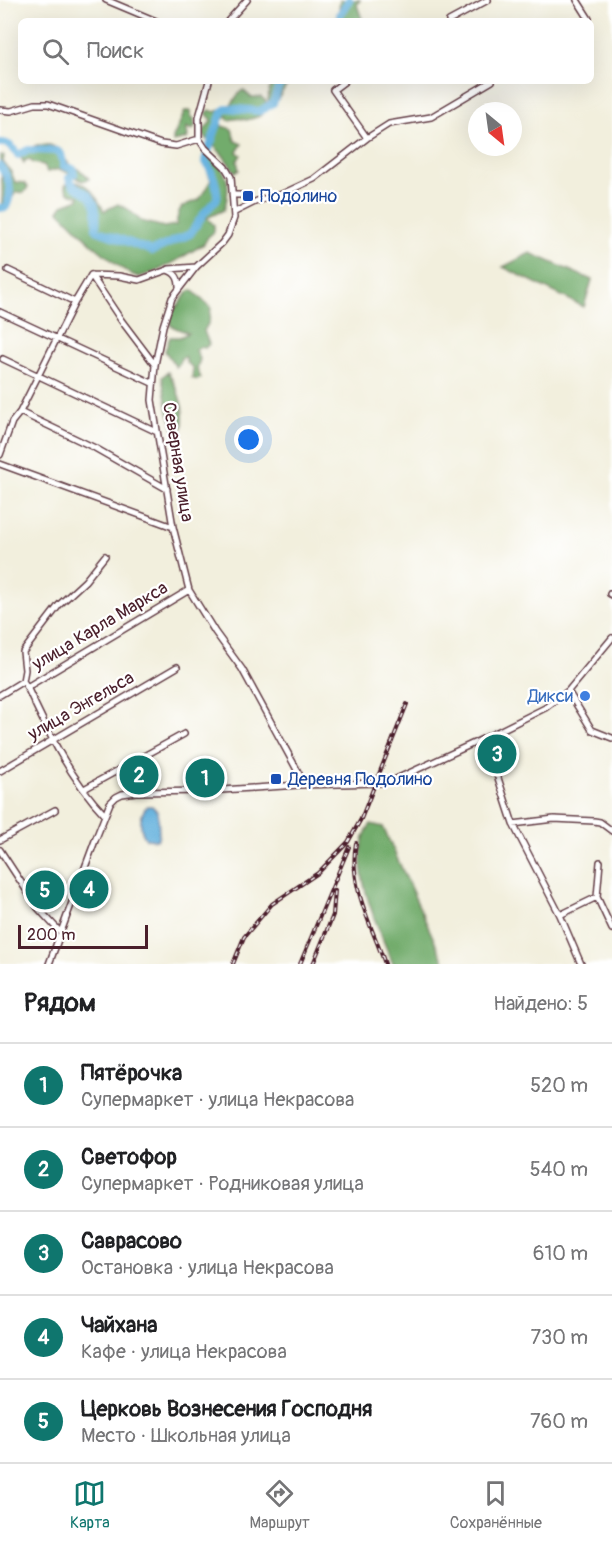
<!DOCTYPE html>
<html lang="ru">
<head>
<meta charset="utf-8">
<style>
	body { margin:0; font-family:Pangolin,sans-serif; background:#f6f6f6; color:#202124 }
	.compass { position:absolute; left:468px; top:102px; width:54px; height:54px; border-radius:50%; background:#fff; box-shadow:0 6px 24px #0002; rotate:151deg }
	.scale { position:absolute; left:18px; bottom:15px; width:130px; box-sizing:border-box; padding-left:6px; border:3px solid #4a1f2b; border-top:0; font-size:16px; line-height:21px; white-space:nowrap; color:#4a1f2b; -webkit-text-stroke:4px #fff; paint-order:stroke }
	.you { position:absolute; left:249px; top:440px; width:21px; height:21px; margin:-15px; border:4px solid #fff; border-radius:50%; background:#1a73e8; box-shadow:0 0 0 9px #1a73e833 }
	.badge { display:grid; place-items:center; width:39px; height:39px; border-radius:50%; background:#0f766e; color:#fff; font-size:20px; font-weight:700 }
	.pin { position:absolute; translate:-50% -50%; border:3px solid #fff; box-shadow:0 2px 6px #0006 }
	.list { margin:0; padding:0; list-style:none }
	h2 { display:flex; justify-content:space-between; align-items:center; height:78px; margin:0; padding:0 24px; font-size:26px }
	h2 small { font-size:20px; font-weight:400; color:#757577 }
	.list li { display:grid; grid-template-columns:39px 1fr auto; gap:18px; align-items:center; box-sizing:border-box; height:84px; padding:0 24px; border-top:2px solid #e0e0e0 }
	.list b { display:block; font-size:22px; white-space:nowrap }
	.list p { margin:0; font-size:20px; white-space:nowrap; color:#757577 }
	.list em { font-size:20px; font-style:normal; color:#757577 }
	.icon { flex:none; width:33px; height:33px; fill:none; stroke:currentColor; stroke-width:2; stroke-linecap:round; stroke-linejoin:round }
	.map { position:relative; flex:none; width:612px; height:964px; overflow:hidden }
	.search { position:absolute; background:#fff; box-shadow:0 6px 24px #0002; left:18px; right:18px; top:18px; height:66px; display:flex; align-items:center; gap:15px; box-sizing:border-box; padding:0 21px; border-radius:9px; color:#757577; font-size:22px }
	.sheet { height:498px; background:#fff }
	nav { display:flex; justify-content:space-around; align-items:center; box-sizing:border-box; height:84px; border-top:2px solid #e0e0e0; background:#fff; font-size:16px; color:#757577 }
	nav a { display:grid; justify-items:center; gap:3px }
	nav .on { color:#0f766e }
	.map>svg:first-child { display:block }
	.forest { fill:#72ac6c; stroke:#5e664c; stroke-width:1.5 }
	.water { fill:#64b1dd; stroke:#576884; stroke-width:1.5 }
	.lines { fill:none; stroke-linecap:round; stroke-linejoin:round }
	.river { stroke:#64b1dd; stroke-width:8 }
	.minor-casing { stroke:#633e46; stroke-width:8 }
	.minor { stroke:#fff; stroke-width:5 }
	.rail-casing { stroke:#4a1f2b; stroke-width:4 }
	.rail { stroke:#fff; stroke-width:1.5; stroke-dasharray:4.5; stroke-linecap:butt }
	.transit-dot { fill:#1a4fb4; stroke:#fff; stroke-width:2 }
	.shop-dot { fill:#3f7fe0; stroke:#fff; stroke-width:2 }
	.labels { text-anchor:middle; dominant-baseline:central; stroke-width:4.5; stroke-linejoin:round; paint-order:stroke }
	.transit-label { font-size:18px; fill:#164399; stroke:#fff; text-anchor:start }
	.street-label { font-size:18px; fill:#4a1f2b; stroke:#fff }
	.shop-label { font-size:18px; fill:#366cbe; stroke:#fff; text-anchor:end }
</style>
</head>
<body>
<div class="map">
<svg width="612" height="964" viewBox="0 0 612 964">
	<rect width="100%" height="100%" fill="#fff"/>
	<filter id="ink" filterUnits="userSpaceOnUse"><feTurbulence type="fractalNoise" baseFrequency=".0167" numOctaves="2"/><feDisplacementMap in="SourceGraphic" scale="12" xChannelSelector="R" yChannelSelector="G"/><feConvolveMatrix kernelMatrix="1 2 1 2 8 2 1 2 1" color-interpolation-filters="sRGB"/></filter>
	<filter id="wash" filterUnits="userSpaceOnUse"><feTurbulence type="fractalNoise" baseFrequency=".008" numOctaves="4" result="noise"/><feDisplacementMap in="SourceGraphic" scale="24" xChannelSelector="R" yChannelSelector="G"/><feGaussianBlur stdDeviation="1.35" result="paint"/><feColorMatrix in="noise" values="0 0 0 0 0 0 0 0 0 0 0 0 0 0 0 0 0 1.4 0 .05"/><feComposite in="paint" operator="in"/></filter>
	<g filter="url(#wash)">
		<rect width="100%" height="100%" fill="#f2efdd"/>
		<!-- forest -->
		<path class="forest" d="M 340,0 L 360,0 L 357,5 L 362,19 L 361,21 L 335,21 L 339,10 Z
			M 273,81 L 292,81 C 280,88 283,99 272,104 L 268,100 L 269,90 Z
			M 243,90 L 251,97 L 261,97 L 266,101 C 263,118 262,116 246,120 C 239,117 236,119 228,120 L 227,116 L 220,122 L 222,126 L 232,129 L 235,141 L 242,144 L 237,152 L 241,155 L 237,161 L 239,170 L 235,172 L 222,154 L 203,135 L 204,130 L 212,120 L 206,113 L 210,110 L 215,112 L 232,104 L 239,93 Z
			M 185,111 L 190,111 L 191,116 L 194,119 L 195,127 L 192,130 L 186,127 L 188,136 L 187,139 L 173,142 L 173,138 Z
			M 37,145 L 50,145 L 61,150 C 69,173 80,164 89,179 L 82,181 L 71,174 L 59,169 L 47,172 L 44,165 L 33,163 L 30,160 L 25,160 L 24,163 L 21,158 L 24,151 Z
			M 0,155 L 4,156 L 3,162 L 11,172 L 15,182 L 25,183 L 28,187 L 24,193 L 16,192 L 8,204 L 3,208 L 1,206 C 5,194 0,169 0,155 Z
			M 212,156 C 229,173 231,187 224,210 L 207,218 L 214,225 L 214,232 L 208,237 L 204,244 L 176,261 L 155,272 L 139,277 L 131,274 L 121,268 L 92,244 L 59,211 L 63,205 L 79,199 L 79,196 C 71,194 67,194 65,185 L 72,181 C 91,184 96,196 104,211 L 118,204 L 128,209 L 141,221 L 164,227 L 176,225 C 179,206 180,206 199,200 L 211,180 C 207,172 207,167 208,158 Z
			M 530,253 L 592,280 L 584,307 L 503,267 Z
			M 192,290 L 211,308 L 209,322 L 204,331 L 209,344 L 205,348 L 200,347 L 196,350 L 200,359 L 197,369 L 201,378 L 197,380 L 192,378 L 193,368 L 186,362 L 186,357 L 181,358 L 180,363 L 176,367 L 165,351 L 170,337 L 180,337 L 188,333 L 171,326 C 166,312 176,310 182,300 C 186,295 186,292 192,290 Z
			M 168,372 C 179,391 190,418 178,439 L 168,412 L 162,377 Z
			M 371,824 L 383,827 L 445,964 L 393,964 C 378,927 344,860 371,824 Z"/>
		<!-- water -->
		<path class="water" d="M 147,806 L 152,806 L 158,812 L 159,836 L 157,840 L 146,839 C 139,830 139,815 147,806 Z"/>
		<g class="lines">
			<!-- river -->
			<path class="river" d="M 340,21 L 340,14 L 349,0
				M 0,143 C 9,142 13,148 18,155 L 28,150 L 57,151 L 61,154 L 64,166 L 73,169 L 74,174 L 69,178 C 73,186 75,187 83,191 C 98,199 97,215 96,230 L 152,251 L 190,234 L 205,212 L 217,199 C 218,186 212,171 205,160 L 222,112 L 227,108 L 260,111 L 273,103 L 279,85 L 287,81
				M 0,166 C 10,178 13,193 6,207 L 0,208"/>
		</g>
	</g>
	<g filter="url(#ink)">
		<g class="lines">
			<!-- minor casing -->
			<g class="minor-casing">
				<path id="minor" d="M 106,0 L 156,21
					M 577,0 L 589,19 L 587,21
					M 228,21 L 247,0
					M 449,21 L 488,0
					M 209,81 L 199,117 L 199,139 L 205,148 L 225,167 L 231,177 L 234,218 L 228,235 L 222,243 L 196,267 L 172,298 L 163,326 L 155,365 L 152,400 L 173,527 L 189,590 L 215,632 L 242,669 L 296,768 L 300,776 L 299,785
					M 345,81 L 333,90 L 367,138
					M 0,110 L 11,111 L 35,104 L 48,104 L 161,144 L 176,146 L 199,139
					M 233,195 L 244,195 L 252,203
					M 235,212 L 257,201 L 282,194 L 314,179 L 367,138 L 389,124 L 431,117 L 492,81
					M 169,269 L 196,267
					M 8,270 L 75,302
					M 91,275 L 121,320 L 155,365
					M 0,312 L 152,383
					M 3,359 L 157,432
					M 20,412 L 95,448 L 167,489
					M 0,455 L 12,422 L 20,412 L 75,302 L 91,275 L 119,276 L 139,280 L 167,270 C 176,273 179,278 179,287
					M 0,464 L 173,527
					M 105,556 L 85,581 L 59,605 L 23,652 L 25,670 L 23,681 L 27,687 C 48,732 70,779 105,815
					M 610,594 L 612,595
					M 27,687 L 189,590
					M 568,691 L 592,730 L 612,738
					M 0,695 L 23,681
					M 485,738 L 513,824 L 560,915 L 581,964
					M 0,771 L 177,667
					M 84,789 L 184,734
					M 513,824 L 554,819 L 594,821 L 600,822 L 612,831
					M 0,840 L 55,810
					M 0,850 L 38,908 L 61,933
					M 600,862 L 597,897 L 612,929
					M 560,915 L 597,897
					M 49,964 L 96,838 L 110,803 L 116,797 L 122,794 L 136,792 L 207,791 L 299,785 L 379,783 L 392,781 L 485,738 L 545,708 L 568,691 L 612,638"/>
			</g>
			<!-- minor -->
			<use href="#minor" class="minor"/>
			<!-- rail casing -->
			<g class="rail-casing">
				<path id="rail" d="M 356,843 C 348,885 372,926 385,964
					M 233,964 L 244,937 L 272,904 L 318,873 L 348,842 L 361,819 L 407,704
					M 300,964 L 349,847
					M 313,964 L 333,915 L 335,890"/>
			</g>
			<!-- rail -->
			<use href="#rail" class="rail"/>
		</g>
	</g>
	<!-- markers -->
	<g class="transit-dot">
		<rect x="242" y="190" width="12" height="12" rx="3"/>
		<rect x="270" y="773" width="12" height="12" rx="3"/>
	</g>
	<circle class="shop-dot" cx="585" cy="696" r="6"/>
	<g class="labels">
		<!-- transit labels -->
		<g class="transit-label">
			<text x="260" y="196">Подолино</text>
			<text x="288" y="779">Деревня Подолино</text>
		</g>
		<!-- street labels -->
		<g class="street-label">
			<text transform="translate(178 462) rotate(81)">Северная улица</text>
			<text transform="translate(100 626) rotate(-31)">улица Карла Маркса</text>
			<text transform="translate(81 706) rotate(-30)">улица Энгельса</text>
		</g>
		<!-- shop labels -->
		<g class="shop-label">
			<text x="573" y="696">Дикси</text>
		</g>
	</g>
</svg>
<svg class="compass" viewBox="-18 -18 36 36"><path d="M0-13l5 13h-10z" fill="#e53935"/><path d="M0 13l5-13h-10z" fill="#757577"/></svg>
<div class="scale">200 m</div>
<div class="you"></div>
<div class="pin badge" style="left:205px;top:778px">1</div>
<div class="pin badge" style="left:139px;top:775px">2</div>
<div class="pin badge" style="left:497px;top:754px">3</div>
<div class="pin badge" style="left:89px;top:889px">4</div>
<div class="pin badge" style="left:45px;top:890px">5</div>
<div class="search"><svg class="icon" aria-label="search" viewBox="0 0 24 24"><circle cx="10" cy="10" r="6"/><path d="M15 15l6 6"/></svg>Поиск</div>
</div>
<section class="sheet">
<h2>Рядом<small>Найдено: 5</small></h2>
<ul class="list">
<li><span class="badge">1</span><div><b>Пятёрочка</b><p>Супермаркет · улица Некрасова</p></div><em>520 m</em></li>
<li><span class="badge">2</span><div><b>Светофор</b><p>Супермаркет · Родниковая улица</p></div><em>540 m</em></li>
<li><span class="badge">3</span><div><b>Саврасово</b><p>Остановка · улица Некрасова</p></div><em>610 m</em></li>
<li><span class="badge">4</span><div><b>Чайхана</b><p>Кафе · улица Некрасова</p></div><em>730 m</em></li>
<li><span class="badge">5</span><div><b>Церковь Вознесения Господня</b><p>Место · Школьная улица</p></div><em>760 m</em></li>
</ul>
</section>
<nav>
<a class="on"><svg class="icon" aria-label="map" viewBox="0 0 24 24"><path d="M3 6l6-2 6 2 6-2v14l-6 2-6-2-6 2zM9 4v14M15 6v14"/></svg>Карта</a>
<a><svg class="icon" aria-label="directions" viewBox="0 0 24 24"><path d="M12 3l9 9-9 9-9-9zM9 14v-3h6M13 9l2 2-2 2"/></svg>Маршрут</a>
<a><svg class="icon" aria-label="saved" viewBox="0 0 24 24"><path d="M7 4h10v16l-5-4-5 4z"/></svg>Сохранённые</a>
</nav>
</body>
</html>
